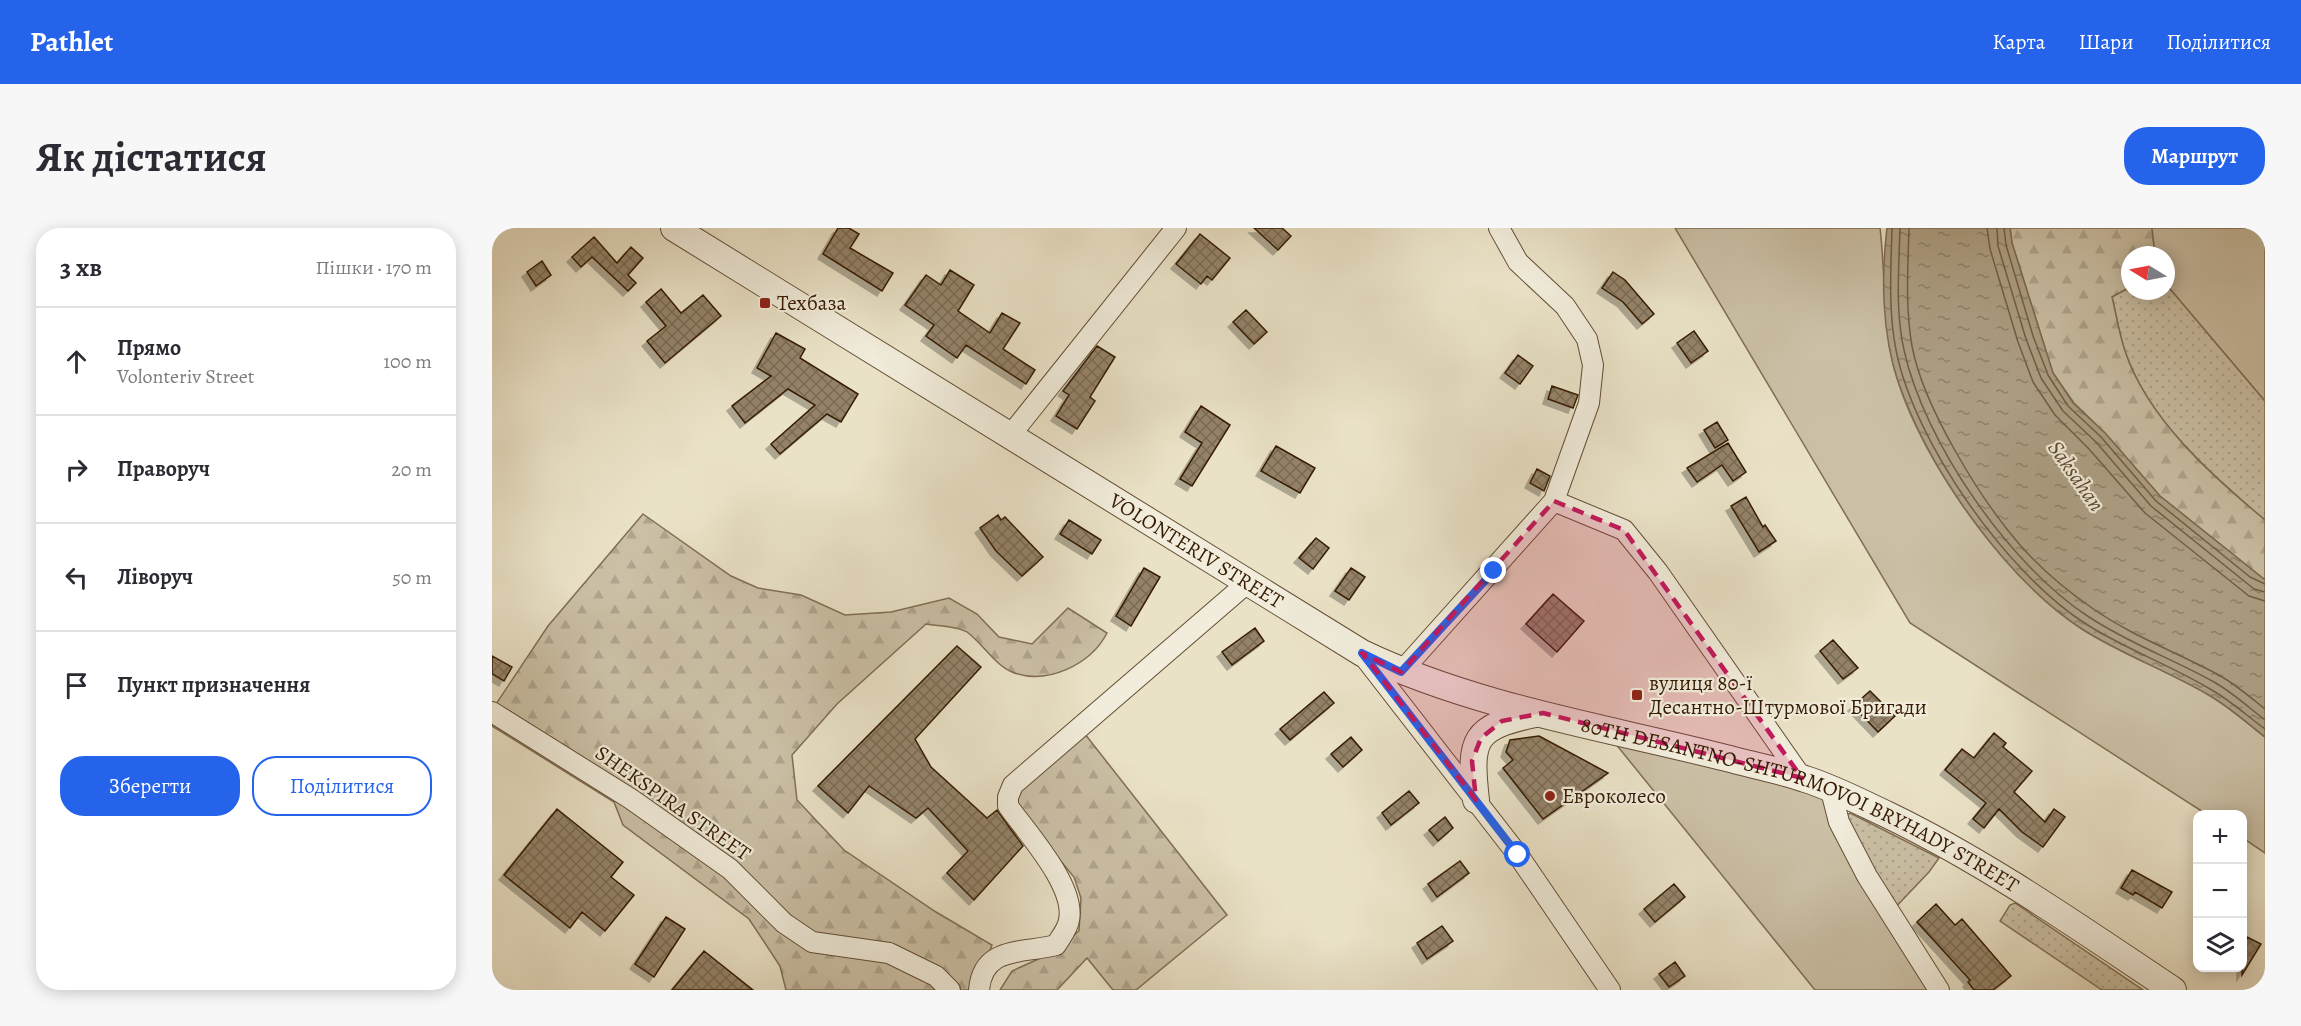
<!DOCTYPE html>
<html lang="uk">
<head>
<meta charset="utf-8">
<style>
	body { margin:0; font-family:Alegreya,serif; background:#f7f7f7; color:#2b2b33 }
	.controls { position:absolute; right:18px; bottom:18px; display:grid; overflow:hidden; border-radius:12px; box-shadow:0 3px 15px #0003 }
	.controls button { width:54px; height:54px; display:grid; place-items:center; padding:0; border:0; border-bottom:2px solid #e1e1e2; background:#fff; color:#2b2b33; font:30px sans-serif }
	.compass { position:absolute; left:1629px; top:18px; width:54px; height:54px; border-radius:50%; background:#fff; box-shadow:0 3px 15px #0003; rotate:280deg }
	.stop { position:absolute; width:18px; height:18px; margin:-14px; border:4px solid #2563eb; border-radius:50%; background:#fff }
	.stop.end { background:#2563eb; border-color:#fff; box-shadow:0 2px 6px #0008 }
	.list { margin:0; padding:0; list-style:none }
	h2 { display:flex; justify-content:space-between; align-items:center; height:78px; margin:0; padding:0 24px; font-size:26px }
	h2 small { font-size:20px; font-weight:400; color:#7c7c81 }
	.list li { display:grid; grid-template-columns:39px 1fr auto; gap:18px; align-items:center; box-sizing:border-box; height:108px; padding:0 24px; border-top:2px solid #e1e1e2 }
	.list b { display:block; font-size:22px; white-space:nowrap }
	.list p { margin:0; font-size:20px; white-space:nowrap; color:#7c7c81 }
	.list em { font-size:20px; font-style:normal; color:#7c7c81 }
	.actions { display:flex; gap:12px; padding:18px 24px }
	.actions a { flex:1; padding:14px 0; border:2px solid #2563eb; border-radius:24px; text-align:center; font-size:21px; color:#2563eb }
	.actions .main { background:#2563eb; color:#fff }
	.icon { flex:none; width:33px; height:33px; fill:none; stroke:currentColor; stroke-width:2; stroke-linecap:round; stroke-linejoin:round }
	.map { position:relative; flex:none; width:1773px; height:762px; overflow:hidden; border-radius:24px }
	header { display:flex; align-items:center; gap:36px; box-sizing:border-box; height:84px; padding:0 30px; background:#2563eb; color:#fff }
	header strong { font-size:28px }
	nav { display:flex; gap:33px; margin-inline-start:auto; font-size:21px }
	.intro { display:flex; align-items:center; justify-content:space-between; box-sizing:border-box; height:144px; padding:0 36px }
	h1 { margin:0; font-size:42px }
	.button { padding:15px 27px; border-radius:24px; background:#2563eb; color:#fff; font-size:21px; font-weight:700 }
	main { display:flex; gap:36px; padding:0 36px }
	aside { flex:1; background:#fff; border-radius:24px; box-shadow:0 3px 15px #0003 }
	.map>svg:first-child { display:block }
	.grass { fill:url(#grass-dots); stroke:#806e54; stroke-width:1.5 }
	.forest { fill:url(#forest-firs); stroke:#806e54; stroke-width:1.5 }
	.garden { fill:#cbc0a6; stroke:#806e54; stroke-width:1.5 }
	.water { fill:url(#water-ripples); stroke:#7d6b50; stroke-width:1.5 }
	.lines { fill:none; stroke-linecap:round; stroke-linejoin:round }
	.shore { stroke:#725e44; stroke-width:1.5 }
	.building { fill:url(#building-cross-hatch); stroke:#361c03; stroke-width:1.5; filter:url(#shadow) }
	.minor-casing { stroke:#634e34; stroke-width:22 }
	.tertiary-casing { stroke:#634e34; stroke-width:28 }
	.minor { stroke:#f1ecdb; stroke-width:20 }
	.tertiary { stroke:#f1ecdb; stroke-width:26 }
	.route { stroke:#2563eb; stroke-width:8 }
	.marked { fill:#c2185b; fill-opacity:0.2; stroke:#c2185b; stroke-width:4.5; stroke-dasharray:12 8; stroke-linejoin:round }
	.poi-dot { fill:#8f2418; stroke:#f1ecdb; stroke-width:2 }
	.labels { text-anchor:middle; dominant-baseline:central; stroke-width:4.5; stroke-linejoin:round; paint-order:stroke }
	.poi-label { font-size:21px; fill:#361c03; stroke:#f1ecdb; text-anchor:start }
	.street-label { font-size:21px; fill:#361c03; stroke:#f1ecdb }
	.water-label { font-size:22px; font-style:italic; fill:#604a30; stroke:#f1ecdb }
</style>
</head>
<body>
<header>
<strong>Pathlet</strong>
<nav><a>Карта</a><a>Шари</a><a>Поділитися</a></nav>
</header>
<div class="intro"><h1>Як дістатися</h1><a class="button">Маршрут</a></div>
<main>
<aside>
<h2>3 хв<small>Пішки · 170 m</small></h2>
<ul class="list">
<li><svg class="icon" aria-label="ahead" viewBox="0 0 24 24"><path d="M12 20V5M6 11l6-6 6 6"/></svg><div><b>Прямо</b><p>Volonteriv Street</p></div><em>100 m</em></li>
<li><svg class="icon" aria-label="right" viewBox="0 0 24 24"><path d="M7 20v-9h11M14 6l5 5-5 5"/></svg><div><b>Праворуч</b></div><em>20 m</em></li>
<li><svg class="icon" aria-label="left" viewBox="0 0 24 24"><path d="M17 20v-9H6M10 6l-5 5 5 5"/></svg><div><b>Ліворуч</b></div><em>50 m</em></li>
<li><svg class="icon" aria-label="arrive" viewBox="0 0 24 24"><path d="M6 21V4h12l-3 4 3 4H6"/></svg><div><b>Пункт призначення</b></div></li>
</ul>
<div class="actions"><a class="main">Зберегти</a><a>Поділитися</a></div>
</aside>
<div class="map">
<svg width="1773" height="762" viewBox="0 0 1773 762">
	<defs>
		<pattern id="grass-dots" width="8" height="8" patternUnits="userSpaceOnUse" patternTransform="scale(1.5)"><rect width="8" height="8" fill="#cbc0a6"/><path d="M2 2h.1M6 6h.1" fill="none" stroke="#afa48d" stroke-width="1.8" stroke-linecap="round"/></pattern>
		<pattern id="forest-firs" width="22" height="20" patternUnits="userSpaceOnUse" patternTransform="scale(1.5)"><rect width="22" height="20" fill="#cbc0a6"/><path d="M5 1l3.5 6h-7zM16 11l3.5 6h-7z" fill="#afa48d"/></pattern>
		<pattern id="water-ripples" width="26" height="14" patternUnits="userSpaceOnUse" patternTransform="scale(1.5)"><rect width="26" height="14" fill="#ad9f84"/><path d="M2 4q2-2 4 0t4 0M15 11q2-2 4 0t4 0" fill="none" stroke="#8e816a"/></pattern>
		<pattern id="building-cross-hatch" width="8" height="8" patternUnits="userSpaceOnUse" patternTransform="scale(1.5)"><rect width="8" height="8" fill="#948369"/><path d="M0 0l8 8M0 8l8-8" fill="none" stroke="#7a6a54"/></pattern>
		<filter id="shadow"><feDropShadow dx="-5" dy="5" stdDeviation="0" flood-color="#0004"/></filter>
	</defs>
	<rect width="100%" height="100%" fill="#eae2c7"/>
	<filter id="stains"><feTurbulence type="fractalNoise" baseFrequency=".00333" numOctaves="4"/><feColorMatrix values="0 0 0 0 .2 0 0 0 0 .09 0 0 0 0 .02 0 0 0 .5 -.17"/></filter>
	<radialGradient id="worn" r=".72"><stop offset=".6" stop-color="#630" stop-opacity="0"/><stop offset="1" stop-color="#630" stop-opacity=".3"/></radialGradient>
	<!-- grass -->
	<path class="grass" d="M 1674,56 L 1773,173 L 1773,292 C 1720,248 1655,190 1633,123 C 1627,105 1624,86 1620,69 L 1638,59 L 1638,63 L 1674,63 Z
		M 1358,585 L 1447,630 L 1437,644 L 1398,685 L 1347,594 Z
		M 1523,675 L 1651,762 L 1610,762 L 1508,693 L 1518,677 Z"/>
	<!-- forest -->
	<path class="forest" d="M 1518,0 L 1660,0 L 1663,27 L 1638,27 L 1638,59 L 1620,69 C 1624,86 1627,105 1633,123 C 1655,190 1720,248 1773,292 L 1773,352 L 1668,268 L 1613,205 L 1582,175 L 1561,145 L 1520,15 Z
		M 151,286 L 239,348 L 266,360 L 309,367 L 353,387 L 399,384 L 457,370 L 485,386 L 507,409 L 540,416 L 576,380 L 615,405 C 599,436 555,458 520,444 C 503,437 490,415 475,404 C 466,398 446,398 434,396 L 345,476 L 300,527 L 305,572 L 352,622 L 444,684 L 500,717 L 483,762 L 294,762 L 288,738 L 257,691 L 131,597 L 122,574 L 0,498 L 0,482 L 56,398 Z
		M 589,501 L 735,687 L 644,762 L 621,762 L 595,730 L 565,762 L 508,762 L 520,743 L 562,724 L 587,703 L 589,670 L 582,649 L 516,569 Z"/>
	<!-- garden -->
	<path class="garden" d="M 1183,0 L 1388,0 C 1393,41 1391,82 1398,122 C 1415,216 1510,349 1590,401 C 1629,426 1674,442 1715,466 C 1735,477 1754,494 1773,509 L 1773,625 L 1751,610 L 1750,586 L 1714,586 L 1418,395 Z
		M 1660,0 L 1773,0 L 1773,173 L 1674,56 L 1674,27 L 1663,27 Z
		M 1110,499 L 1338,559 L 1447,762 L 1323,762 Z"/>
	<!-- water -->
	<path class="water" d="M 1395,0 L 1518,0 L 1520,15 L 1561,145 L 1581,175 L 1613,205 L 1668,268 L 1773,352 L 1773,509 C 1754,494 1735,477 1715,466 C 1674,442 1629,426 1590,401 C 1512,350 1436,240 1406,153 C 1390,106 1389,49 1395,0 Z"/>
	<g class="lines">
		<!-- shore -->
		<path class="shore" d="M 1400,0 C 1399,41 1396,81 1404,122 C 1422,214 1515,346 1594,396 C 1633,421 1678,437 1718,461 C 1738,472 1755,488 1773,501
			M 1408,0 C 1407,41 1403,82 1412,122 C 1432,214 1518,338 1597,389 C 1636,415 1681,431 1722,454 C 1740,464 1756,479 1773,492
			M 1417,0 C 1416,40 1413,78 1420,118 C 1431,178 1488,271 1528,317 C 1549,341 1574,362 1600,380 C 1638,407 1684,424 1725,446 C 1742,455 1758,469 1773,481
			M 1495,0 L 1498,21 L 1526,114 L 1541,154 L 1563,187 L 1597,221 L 1653,285 L 1757,368 L 1773,373
			M 1505,0 L 1506,18 L 1534,111 L 1549,150 L 1571,183 L 1604,214 L 1659,278 L 1762,361 L 1773,364
			M 1512,0 L 1514,17 L 1541,108 L 1556,147 L 1576,178 L 1609,209 L 1664,273 L 1758,349 L 1773,356"/>
	</g>
	<!-- building -->
	<path class="building" d="M 346,0 L 357,0 L 367,6 L 358,20 L 401,45 L 390,63 L 331,26 Z
		M 762,0 L 790,0 L 799,8 L 786,22 Z
		M 708,6 L 738,30 L 720,52 L 715,48 L 709,56 L 684,36 Z
		M 102,9 L 125,35 L 139,19 L 151,30 L 136,47 L 144,55 L 136,63 L 100,29 L 89,39 L 80,29 Z
		M 50,33 L 59,47 L 44,58 L 35,44 Z
		M 458,42 L 482,57 L 466,83 L 498,105 L 510,85 L 528,95 L 511,121 L 543,142 L 534,156 L 474,117 L 465,130 L 434,108 L 442,97 L 413,77 L 434,47 L 449,57 Z
		M 1121,44 L 1133,52 L 1162,86 L 1150,96 L 1131,74 L 1110,60 Z
		M 169,61 L 189,85 L 211,67 L 229,88 L 173,135 L 155,113 L 174,98 L 154,74 Z
		M 754,82 L 775,104 L 762,116 L 741,94 Z
		M 1202,103 L 1216,123 L 1199,135 L 1185,115 Z
		M 284,105 L 313,121 L 308,130 L 366,166 L 349,194 L 335,186 L 288,226 L 279,216 L 323,177 L 296,161 L 253,195 L 240,178 L 279,148 L 265,140 Z
		M 605,118 L 623,129 L 598,169 L 603,173 L 585,201 L 564,188 L 577,167 L 571,163 Z
		M 1026,127 L 1041,138 L 1028,156 L 1013,145 Z
		M 1060,158 L 1086,167 L 1081,180 L 1056,171 Z
		M 709,178 L 738,197 L 700,258 L 688,251 L 710,215 L 693,204 Z
		M 1225,194 L 1236,212 L 1223,220 L 1212,202 Z
		M 1236,215 L 1254,244 L 1241,253 L 1230,237 L 1205,254 L 1195,240 Z
		M 784,218 L 823,240 L 808,265 L 769,243 Z
		M 1045,241 L 1058,248 L 1052,263 L 1038,255 Z
		M 1254,269 L 1271,299 L 1273,297 L 1284,313 L 1267,324 L 1239,278 Z
		M 506,287 L 509,292 L 513,289 L 551,329 L 530,348 L 504,323 L 488,300 Z
		M 577,292 L 609,312 L 600,326 L 568,306 Z
		M 824,310 L 837,320 L 821,341 L 807,330 Z
		M 652,340 L 668,349 L 639,398 L 624,388 Z
		M 859,340 L 873,349 L 857,372 L 843,363 Z
		M 1061,366 L 1092,393 L 1065,424 L 1034,396 Z
		M 763,400 L 772,413 L 740,437 L 730,424 Z
		M 1341,412 L 1366,440 L 1351,451 L 1328,423 Z
		M 465,418 L 489,439 L 423,511 L 439,539 L 495,590 L 505,582 L 531,618 L 482,672 L 455,645 L 476,623 L 436,580 L 424,590 L 377,558 L 356,585 L 326,558 Z
		M 0,428 L 20,439 L 12,453 L 0,446 Z
		M 1378,463 L 1403,488 L 1386,504 L 1361,478 Z
		M 832,464 L 842,475 L 798,512 L 788,501 Z
		M 1502,505 L 1514,515 L 1511,519 L 1540,543 L 1522,564 L 1553,594 L 1562,581 L 1573,589 L 1551,619 L 1530,604 L 1507,581 L 1492,600 L 1481,591 L 1494,575 L 1453,542 L 1470,521 L 1482,530 Z
		M 1047,508 L 1116,545 L 1051,591 L 1011,540 L 1021,532 L 1014,524 L 1018,512 Z
		M 859,509 L 870,522 L 851,539 L 839,526 Z
		M 917,563 L 927,575 L 899,597 L 890,585 Z
		M 65,581 L 131,634 L 119,649 L 142,667 L 113,703 L 90,684 L 78,700 L 12,647 Z
		M 953,589 L 961,600 L 946,613 L 937,602 Z
		M 968,633 L 977,645 L 945,669 L 936,656 Z
		M 1640,642 L 1680,664 L 1670,680 L 1643,664 L 1641,667 L 1629,660 Z
		M 1182,656 L 1193,669 L 1163,694 L 1152,681 Z
		M 1444,676 L 1463,697 L 1470,691 L 1519,748 L 1501,762 L 1482,762 L 1476,754 L 1478,752 L 1425,694 Z
		M 174,689 L 193,701 L 162,749 L 143,736 Z
		M 950,698 L 961,713 L 935,731 L 925,715 Z
		M 1755,709 L 1769,716 L 1750,747 L 1750,716 Z
		M 212,723 L 261,762 L 180,762 Z
		M 1183,734 L 1193,748 L 1177,759 L 1167,746 Z"/>
	<g class="lines">
		<!-- minor casing -->
		<g class="minor-casing">
			<path id="minor" d="M 517,209 L 684,0
				M 1062,273 L 1132,302 L 1166,344 L 1310,550
				M 870,426 L 1026,627 L 1118,762
				M 909,444 L 1062,273 L 1097,175 L 1101,137 L 1095,111 L 1073,78 L 1026,34 L 1007,0
				M 0,484 L 139,571 L 238,641 L 292,695 L 320,714 L 397,725 L 444,748 L 458,762
				M 1338,559 L 1347,594 L 1375,648 L 1447,762
				M 487,762 C 491,717 531,726 564,717 C 568,710 576,701 577,692 C 584,658 535,605 516,578 L 516,569 L 521,557 L 754,356"/>
		</g>
		<!-- tertiary casing -->
		<g class="tertiary-casing">
			<g id="tertiary">
				<path id="s1" d="M 182,0 L 870,425 C 983,479 1112,499 1234,530 C 1260,537 1287,542 1313,551 C 1342,560 1368,574 1396,587 C 1497,636 1588,700 1681,762"/>
				<path d="M 984,572 C 977,511 981,499 1043,486"/>
			</g>
		</g>
		<!-- minor -->
		<use href="#minor" class="minor"/>
		<!-- tertiary -->
		<use href="#tertiary" class="tertiary"/>
	</g>
	<g class="lines">
		<!-- route -->
		<path class="route" d="M 1002,343 L 909,444 L 870,425 L 1026,627"/>
	</g>
	<!-- marked area -->
	<path class="marked" d="M 1062,273 L 1132,302 L 1310,550 L 1051,485 L 1010,493 L 989,510 L 980,533 L 984,572 L 870,425 L 909,444 Z"/>
	<!-- markers -->
	<g class="poi-dot">
		<rect x="267" y="69" width="12" height="12" rx="3"/>
		<rect x="1139" y="461" width="12" height="12" rx="3"/>
		<circle cx="1058" cy="568" r="6"/>
	</g>
	<g class="labels">
		<!-- poi labels -->
		<g class="poi-label">
			<text x="285" y="75">Техбаза</text>
			<text x="1157" y="455">вулиця 80-ї<tspan x="1157" dy="24">Десантно-Штурмової Бригади</tspan></text>
			<text x="1070" y="568">Евроколесо</text>
		</g>
		<!-- street labels -->
		<g class="street-label">
			<text stroke="none"><textPath href="#s1" startOffset="614">VOLONTERIV STREET</textPath></text>
			<text transform="translate(181 575) rotate(35)">SHEKSPIRA STREET</text>
			<text stroke="none"><textPath href="#s1" startOffset="1274">80TH DESANTNO-SHTURMOVOI BRYHADY STREET</textPath></text>
		</g>
		<!-- water labels -->
		<g class="water-label">
			<text transform="translate(1584 248) rotate(55)">Saksahan</text>
		</g>
	</g>
	<rect width="100%" height="100%" filter="url(#stains)"/>
	<rect width="100%" height="100%" fill="url(#worn)"/>
</svg>
<div class="controls">
<button>+</button>
<button>−</button>
<button><svg class="icon" aria-label="layers" viewBox="0 0 24 24"><path d="M12 4l9 5-9 5-9-5zM3 14l9 5 9-5"/></svg></button>
</div>
<svg class="compass" viewBox="-18 -18 36 36"><path d="M0-13l5 13h-10z" fill="#e53935"/><path d="M0 13l5-13h-10z" fill="#7c7c81"/></svg>
<div class="stop" style="left:1026px;top:627px"></div>
<div class="stop end" style="left:1002px;top:343px"></div>
</div>
</main>
</body>
</html>
